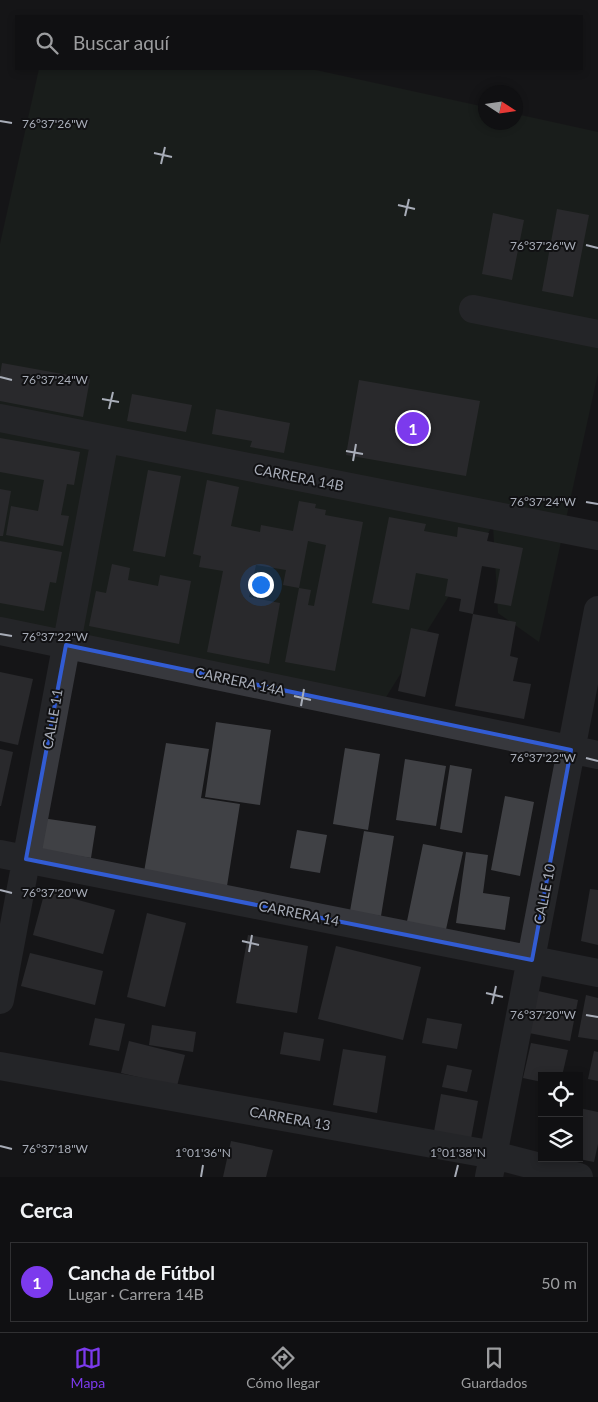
<!DOCTYPE html>
<html lang="es">
<head>
<meta charset="utf-8">
<style>
	body { margin:0; font-family:Lato,sans-serif; background:#1e1e20; color:#f1f3f6 }
	.controls { position:absolute; right:15px; bottom:15px; display:grid; overflow:hidden; border-radius:0px; box-shadow:0 2px 8px #0003 }
	.controls button { width:45px; height:45px; display:grid; place-items:center; padding:0; border:0; border-bottom:1px solid #303032; background:#101012; color:#f1f3f6; font:25px sans-serif }
	.compass { position:absolute; left:478px; top:85px; width:45px; height:45px; border-radius:50%; background:#101012; box-shadow:0 2px 8px #0003; rotate:102deg }
	.you { position:absolute; left:260px; top:584px; width:18px; height:18px; margin:-12px; border:4px solid #fff; border-radius:50%; background:#1a73e8; box-shadow:0 0 0 8px #1a73e833 }
	.badge { display:grid; place-items:center; width:32px; height:32px; border-radius:50%; background:#7c3aed; color:#fff; font-size:16px; font-weight:700 }
	.pin { position:absolute; translate:-50% -50%; border:2px solid #fff; box-shadow:0 1px 5px #0006 }
	.list { margin:0; padding:0; list-style:none }
	h2 { display:flex; justify-content:space-between; align-items:center; height:65px; margin:0; padding:0 20px; font-size:21px }
	h2 small { font-size:16px; font-weight:400; color:#9c9d9f }
	.list li { display:grid; grid-template-columns:32px 1fr auto; gap:15px; align-items:center; box-sizing:border-box; height:80px; margin:0 10px 10px; padding:0 10px; border:1px solid #303032; border-radius:0px }
	.list b { display:block; font-size:19px; white-space:nowrap }
	.list p { margin:0; font-size:16px; white-space:nowrap; color:#9c9d9f }
	.list em { font-size:16px; font-style:normal; color:#9c9d9f }
	.icon { flex:none; width:28px; height:28px; fill:none; stroke:currentColor; stroke-width:2; stroke-linecap:round; stroke-linejoin:round }
	.map { position:relative; flex:none; width:598px; height:1177px; overflow:hidden }
	.search { position:absolute; background:#101012; box-shadow:0 2px 8px #0003; left:15px; right:15px; top:15px; height:55px; display:flex; align-items:center; gap:12px; box-sizing:border-box; padding:0 18px; border-radius:0px; color:#9c9d9f; font-size:19px }
	.sheet { height:155px; background:#101012 }
	nav { display:flex; justify-content:space-around; align-items:center; box-sizing:border-box; height:70px; border-top:1px solid #303032; background:#101012; font-size:14px; color:#9c9d9f }
	nav a { display:grid; justify-items:center; gap:2px }
	nav .on { color:#7c3aed }
	.map>svg:first-child { display:block }
	.green { fill:#1e261f }
	.building { fill:#404145; fill-rule:evenodd }
	.lines { fill:none; stroke-linecap:round; stroke-linejoin:round }
	.street { stroke:#37383d; stroke-width:28 }
	.marked { fill:none; stroke:#325cd3; stroke-width:4; stroke-linejoin:round }
	.ticks { fill:none; stroke:#a8adb8; stroke-width:2 }
	.labels { text-anchor:middle; dominant-baseline:central; stroke-width:4; stroke-linejoin:round; paint-order:stroke }
	.street-label { font-size:14px; fill:#a8adb8; stroke:#111113 }
	.ticks-label { font-size:12px; text-anchor:middle; fill:#a8adb8; stroke:#111113; stroke-width:4; stroke-linejoin:round; paint-order:stroke }
</style>
</head>
<body>
<div class="map">
<svg width="598" height="1177" viewBox="0 0 598 1177">
	<rect width="100%" height="100%" fill="#161618"/>
	<!-- green -->
	<path class="green" d="M 39,69 L 311,69 L 485,107 L 486,122 L 516,122 L 516,114 L 598,132 L 598,373 L 539,642 L 498,613 L 493,525 L 378,710 L 0,627 L 0,244 Z"/>
	<!-- building -->
	<path class="building" d="M 557,209 L 589,215 L 573,297 L 542,291 Z
		M 493,213 L 524,220 L 512,280 L 482,274 Z
		M 2,363 L 90,379 L 83,417 L 0,401 L 0,375 Z
		M 359,380 L 480,401 L 466,476 L 346,455 Z
		M 132,394 L 192,405 L 186,432 L 127,421 Z
		M 216,409 L 290,423 L 284,453 L 250,447 L 252,441 L 212,434 Z
		M 0,438 L 80,452 L 74,485 L 67,484 L 61,515 L 69,516 L 63,546 L 6,535 L 11,506 L 38,511 L 44,480 L 0,472 Z
		M 148,470 L 181,476 L 165,557 L 133,551 Z
		M 207,480 L 239,487 L 231,526 L 260,532 L 261,525 L 293,531 L 299,501 L 316,504 L 315,508 L 326,510 L 325,515 L 363,522 L 335,671 L 285,662 L 299,588 L 283,585 L 286,570 L 256,565 L 249,597 L 280,603 L 269,664 L 207,652 L 223,571 L 199,567 L 201,556 L 193,554 ZM 308,541 L 326,545 L 314,606 L 308,605 L 311,590 L 299,588 Z
		M 0,489 L 11,491 L 3,536 L 0,536 Z
		M 389,517 L 426,524 L 424,531 L 457,537 L 458,527 L 489,533 L 487,541 L 523,548 L 511,606 L 494,603 L 500,569 L 482,566 L 473,614 L 459,611 L 461,599 L 445,596 L 448,579 L 416,573 L 409,610 L 372,603 Z
		M 0,541 L 62,552 L 56,583 L 50,582 L 44,611 L 0,603 Z
		M 112,564 L 130,568 L 128,580 L 158,586 L 160,575 L 191,581 L 179,644 L 89,626 L 96,591 L 106,593 Z
		M 473,614 L 516,622 L 510,656 L 518,658 L 513,681 L 531,684 L 524,719 L 455,706 Z
		M 411,628 L 439,634 L 425,697 L 398,691 Z
		M 0,672 L 33,679 L 18,745 L 0,741 Z
		M 216,722 L 271,730 L 260,805 L 205,797 Z
		M 166,743 L 209,749 L 201,798 L 240,804 L 227,886 L 144,872 Z
		M 345,748 L 380,754 L 368,830 L 333,824 Z
		M 0,749 L 13,752 L 1,806 L 0,806 Z
		M 405,759 L 446,766 L 436,826 L 396,820 Z
		M 450,765 L 472,769 L 462,833 L 440,829 Z
		M 505,796 L 534,802 L 520,876 L 491,870 Z
		M 42,818 L 96,826 L 91,858 L 38,850 Z
		M 297,830 L 327,835 L 320,873 L 290,868 Z
		M 364,831 L 394,836 L 381,916 L 350,911 Z
		M 423,844 L 463,852 L 445,934 L 406,926 Z
		M 466,852 L 488,855 L 483,893 L 510,897 L 505,930 L 456,923 Z
		M 590,889 L 598,890 L 598,945 L 581,941 Z
		M 45,891 L 115,910 L 103,954 L 33,935 Z
		M 147,913 L 186,923 L 165,1007 L 127,997 Z
		M 248,935 L 308,946 L 297,1013 L 236,1003 Z
		M 336,946 L 421,967 L 403,1040 L 318,1019 Z
		M 30,953 L 103,971 L 95,1005 L 21,986 Z
		M 538,991 L 578,1000 L 570,1041 L 529,1033 Z
		M 586,995 L 598,998 L 598,1040 L 578,1037 Z
		M 95,1018 L 125,1024 L 119,1051 L 89,1045 Z
		M 427,1018 L 462,1024 L 457,1049 L 422,1043 Z
		M 152,1025 L 196,1032 L 193,1052 L 149,1045 Z
		M 284,1032 L 324,1039 L 320,1061 L 280,1054 Z
		M 129,1041 L 185,1055 L 177,1086 L 121,1073 Z
		M 531,1043 L 568,1050 L 562,1076 L 542,1076 L 542,1082 L 523,1078 Z
		M 343,1049 L 386,1056 L 377,1113 L 333,1105 Z
		M 594,1051 L 598,1052 L 598,1081 L 588,1079 Z
		M 447,1065 L 472,1070 L 467,1092 L 442,1087 Z
		M 441,1094 L 478,1101 L 470,1144 L 433,1137 Z
		M 579,1108 L 598,1112 L 598,1144 L 594,1162 L 579,1159 Z
		M 231,1141 L 273,1150 L 266,1177 L 223,1177 Z"/>
	<g class="lines">
		<!-- street -->
		<path class="street" d="M 473,309 L 598,334
			M 0,418 L 598,536
			M 0,631 L 598,755
			M 0,854 L 598,973
			M 0,1000 L 105,439
			M 0,1066 L 494,1155 L 579,1177
			M 489,1177 L 598,610"/>
	</g>
	<!-- marked area -->
	<path d="M0 0H598V1177H0ZM 66,645 L 571,750 L 532,960 L 26,859 Z" fill="#161618" fill-opacity=".55" fill-rule="evenodd"/>
	<path class="marked" d="M 66,645 L 571,750 L 532,960 L 26,859 Z"/>
	<!-- ticks -->
	<path class="ticks" d="M 0,121 L 12,123M 154,153 L 172,157M 161,164 L 165,147M 398,205 L 415,209M 405,216 L 409,199M 586,245 L 598,248M 0,377 L 12,380M 102,399 L 119,402M 109,409 L 113,392M 346,451 L 363,454M 353,461 L 356,444M 586,502 L 598,504M 0,634 L 12,636M 294,696 L 311,700M 301,706 L 304,689M 586,758 L 598,761M 0,890 L 12,893M 242,941 L 259,945M 249,952 L 252,935M 486,993 L 503,997M 492,1004 L 496,986M 586,1015 L 598,1017M 0,1146 L 12,1149M 201,1177 L 203,1165M 455,1177 L 458,1165"/>
	<g class="labels">
		<!-- street labels -->
		<g class="street-label">
			<text transform="translate(299 477) rotate(11)">CARRERA 14B</text>
			<text transform="translate(240 681) rotate(12)">CARRERA 14A</text>
			<text transform="translate(52 719) rotate(-80)">CALLE 11</text>
			<text transform="translate(544 894) rotate(-79)">CALLE 10</text>
			<text transform="translate(299 913) rotate(11)">CARRERA 14</text>
			<text transform="translate(290 1118) rotate(10)">CARRERA 13</text>
		</g>
	</g>
	<g class="ticks-label">
		<text x="55" y="128">76°37'26"W</text>
		<text x="543" y="250">76°37'26"W</text>
		<text x="55" y="384">76°37'24"W</text>
		<text x="543" y="506">76°37'24"W</text>
		<text x="55" y="641">76°37'22"W</text>
		<text x="543" y="762">76°37'22"W</text>
		<text x="55" y="897">76°37'20"W</text>
		<text x="543" y="1019">76°37'20"W</text>
		<text x="55" y="1153">76°37'18"W</text>
		<text x="203" y="1157">1°01'36"N</text>
		<text x="458" y="1157">1°01'38"N</text>
	</g>
</svg>
<div class="controls">
<button><svg class="icon" aria-label="locate" viewBox="0 0 24 24"><circle cx="12" cy="12" r="6"/><path d="M12 2v4M12 18v4M2 12h4M18 12h4"/></svg></button>
<button><svg class="icon" aria-label="layers" viewBox="0 0 24 24"><path d="M12 4l9 5-9 5-9-5zM3 14l9 5 9-5"/></svg></button>
</div>
<svg class="compass" viewBox="-18 -18 36 36"><path d="M0-13l5 13h-10z" fill="#e53935"/><path d="M0 13l5-13h-10z" fill="#9c9d9f"/></svg>
<div class="you"></div>
<div class="pin badge" style="left:413px;top:428px">1</div>
<div class="search"><svg class="icon" aria-label="search" viewBox="0 0 24 24"><circle cx="10" cy="10" r="6"/><path d="M15 15l6 6"/></svg>Buscar aquí</div>
</div>
<section class="sheet">
<h2>Cerca<small></small></h2>
<ul class="list">
<li><span class="badge">1</span><div><b>Cancha de Fútbol</b><p>Lugar · Carrera 14B</p></div><em>50 m</em></li>
</ul>
</section>
<nav>
<a class="on"><svg class="icon" aria-label="map" viewBox="0 0 24 24"><path d="M3 6l6-2 6 2 6-2v14l-6 2-6-2-6 2zM9 4v14M15 6v14"/></svg>Mapa</a>
<a><svg class="icon" aria-label="directions" viewBox="0 0 24 24"><path d="M12 3l9 9-9 9-9-9zM9 14v-3h6M13 9l2 2-2 2"/></svg>Cómo llegar</a>
<a><svg class="icon" aria-label="saved" viewBox="0 0 24 24"><path d="M7 4h10v16l-5-4-5 4z"/></svg>Guardados</a>
</nav>
</body>
</html>
